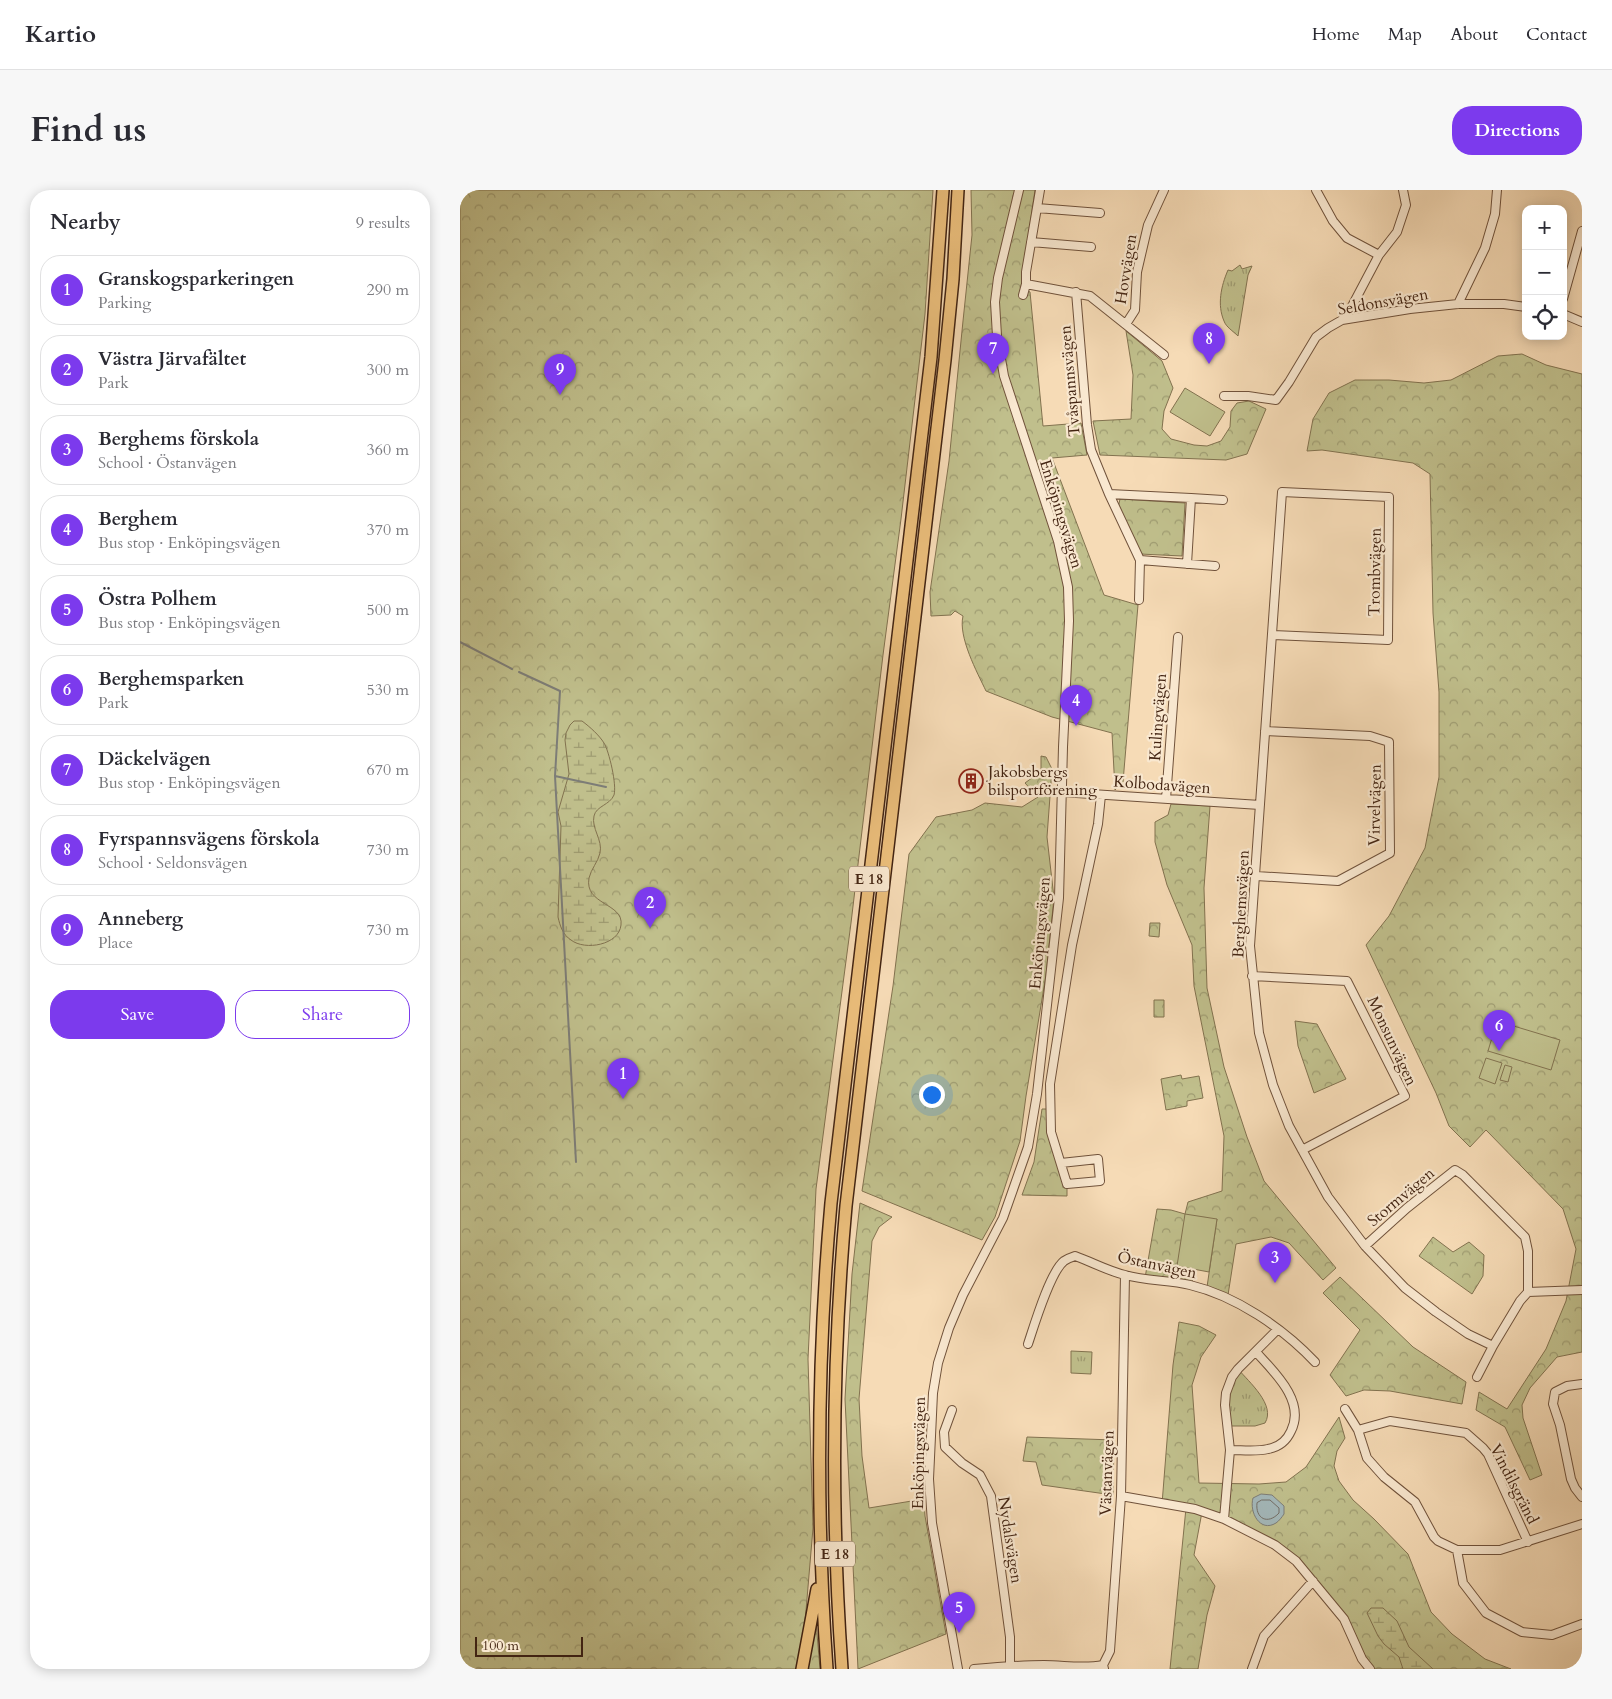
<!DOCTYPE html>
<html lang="en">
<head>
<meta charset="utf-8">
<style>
	body { margin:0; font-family:Cardo,serif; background:#f7f7f7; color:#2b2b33 }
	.controls { position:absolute; right:15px; top:15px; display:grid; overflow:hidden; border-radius:10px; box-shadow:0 2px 12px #0003 }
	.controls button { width:45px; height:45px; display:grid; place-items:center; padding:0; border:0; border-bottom:1px solid #e1e1e2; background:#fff; color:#2b2b33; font:25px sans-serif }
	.scale { position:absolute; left:15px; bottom:12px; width:108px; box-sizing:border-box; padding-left:5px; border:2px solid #432412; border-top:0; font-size:14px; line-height:18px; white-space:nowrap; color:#432412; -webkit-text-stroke:4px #f9e8d0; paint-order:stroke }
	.you { position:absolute; left:471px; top:904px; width:18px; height:18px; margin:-12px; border:4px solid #fff; border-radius:50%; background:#1a73e8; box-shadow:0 0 0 8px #1a73e833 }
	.badge { display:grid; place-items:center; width:32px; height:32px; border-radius:50%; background:#7c3aed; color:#fff; font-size:16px; font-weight:700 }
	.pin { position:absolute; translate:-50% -41px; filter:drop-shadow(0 1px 2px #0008) }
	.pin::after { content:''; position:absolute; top:26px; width:18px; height:15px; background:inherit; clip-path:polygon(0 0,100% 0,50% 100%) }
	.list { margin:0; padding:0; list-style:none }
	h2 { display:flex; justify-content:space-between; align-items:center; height:65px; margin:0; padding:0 20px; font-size:21px }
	h2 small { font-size:16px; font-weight:400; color:#7c7c81 }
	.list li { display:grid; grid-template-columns:32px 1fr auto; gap:15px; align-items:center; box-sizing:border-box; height:70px; margin:0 10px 10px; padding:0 10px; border:1px solid #e1e1e2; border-radius:20px }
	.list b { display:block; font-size:19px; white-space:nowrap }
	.list p { margin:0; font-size:16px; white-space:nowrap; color:#7c7c81 }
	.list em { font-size:16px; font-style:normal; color:#7c7c81 }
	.actions { display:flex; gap:10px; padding:15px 20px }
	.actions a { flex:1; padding:11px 0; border:1px solid #7c3aed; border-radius:20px; text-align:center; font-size:18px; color:#7c3aed }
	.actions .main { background:#7c3aed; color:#fff }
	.icon { flex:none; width:28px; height:28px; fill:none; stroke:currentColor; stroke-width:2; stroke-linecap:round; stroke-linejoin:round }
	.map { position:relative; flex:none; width:1122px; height:1479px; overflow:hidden; border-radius:20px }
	header { display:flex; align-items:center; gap:30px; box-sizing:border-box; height:70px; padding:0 25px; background:#fff; border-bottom:1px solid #e1e1e2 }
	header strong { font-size:24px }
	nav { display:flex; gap:28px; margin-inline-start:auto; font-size:18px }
	.intro { display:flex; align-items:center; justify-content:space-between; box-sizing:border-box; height:120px; padding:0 30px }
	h1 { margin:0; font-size:35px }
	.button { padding:12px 22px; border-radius:20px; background:#7c3aed; color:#fff; font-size:18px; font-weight:700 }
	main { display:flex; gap:30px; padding:0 30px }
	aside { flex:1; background:#fff; border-radius:20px; box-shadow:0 2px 12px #0003 }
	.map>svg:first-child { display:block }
	.grass { fill:url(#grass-tufts); stroke:#82724f }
	.forest { fill:url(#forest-crowns); stroke:#82724f }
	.wetland { fill:url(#wetland-marsh); stroke:#82724f }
	.pitch { fill:#c0bf8c; stroke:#82724f }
	.water { fill:#a3b8ba; stroke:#7d7d77 }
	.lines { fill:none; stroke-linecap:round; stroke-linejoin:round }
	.shore { stroke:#736e66; stroke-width:1 }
	.stream { stroke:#7d7d77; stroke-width:2 }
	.minor-casing { stroke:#70523b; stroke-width:10 }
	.highway-casing { stroke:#432412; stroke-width:14 }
	.minor { stroke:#f9e8d0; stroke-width:8 }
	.highway { stroke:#ebbe7b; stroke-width:11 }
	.labels { text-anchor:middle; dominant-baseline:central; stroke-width:4.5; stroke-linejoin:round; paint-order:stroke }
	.shield { fill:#f9e8d0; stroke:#7a5f4b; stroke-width:1 }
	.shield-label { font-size:15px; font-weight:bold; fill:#432412 }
	.street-label { font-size:16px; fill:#432412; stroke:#f9e8d0 }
	.poi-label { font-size:16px; fill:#432412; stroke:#f9e8d0; text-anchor:start }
</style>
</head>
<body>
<header>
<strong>Kartio</strong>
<nav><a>Home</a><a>Map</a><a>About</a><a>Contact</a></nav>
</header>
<div class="intro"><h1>Find us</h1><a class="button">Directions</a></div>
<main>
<aside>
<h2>Nearby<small>9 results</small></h2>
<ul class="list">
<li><span class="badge">1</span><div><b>Granskogsparkeringen</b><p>Parking</p></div><em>290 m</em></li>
<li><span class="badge">2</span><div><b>Västra Järvafältet</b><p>Park</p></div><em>300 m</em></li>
<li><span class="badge">3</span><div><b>Berghems förskola</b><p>School · Östanvägen</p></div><em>360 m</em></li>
<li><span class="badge">4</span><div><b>Berghem</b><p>Bus stop · Enköpingsvägen</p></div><em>370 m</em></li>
<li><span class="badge">5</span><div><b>Östra Polhem</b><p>Bus stop · Enköpingsvägen</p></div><em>500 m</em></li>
<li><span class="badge">6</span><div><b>Berghemsparken</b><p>Park</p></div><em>530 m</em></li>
<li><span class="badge">7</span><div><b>Däckelvägen</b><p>Bus stop · Enköpingsvägen</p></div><em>670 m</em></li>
<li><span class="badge">8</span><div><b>Fyrspannsvägens förskola</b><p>School · Seldonsvägen</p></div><em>730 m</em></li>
<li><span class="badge">9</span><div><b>Anneberg</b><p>Place</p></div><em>730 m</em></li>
</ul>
<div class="actions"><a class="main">Save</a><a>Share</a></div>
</aside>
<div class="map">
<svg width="1122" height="1479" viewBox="0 0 1122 1479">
	<defs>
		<pattern id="grass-tufts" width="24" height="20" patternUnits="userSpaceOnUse" patternTransform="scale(1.25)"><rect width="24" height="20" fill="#c0bf8c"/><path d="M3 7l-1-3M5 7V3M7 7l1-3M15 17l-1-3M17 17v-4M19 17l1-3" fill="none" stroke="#9e9b71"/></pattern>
		<pattern id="forest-crowns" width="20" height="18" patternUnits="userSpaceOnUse" patternTransform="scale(1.25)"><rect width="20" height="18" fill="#c0bf8c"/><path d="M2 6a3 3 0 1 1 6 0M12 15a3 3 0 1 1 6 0" fill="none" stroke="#9e9b71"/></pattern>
		<pattern id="wetland-marsh" width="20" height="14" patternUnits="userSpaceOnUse" patternTransform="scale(1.25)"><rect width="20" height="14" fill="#c0bf8c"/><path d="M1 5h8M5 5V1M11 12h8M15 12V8" fill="none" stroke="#9e9b71"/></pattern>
	</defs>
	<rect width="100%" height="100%" fill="#f6dbb6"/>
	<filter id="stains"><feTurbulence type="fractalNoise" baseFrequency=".004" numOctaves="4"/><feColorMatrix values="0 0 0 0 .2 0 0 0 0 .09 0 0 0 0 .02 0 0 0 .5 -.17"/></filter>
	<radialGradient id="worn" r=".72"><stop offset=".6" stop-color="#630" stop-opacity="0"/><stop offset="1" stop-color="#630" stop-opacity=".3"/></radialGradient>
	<!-- grass -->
	<path class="grass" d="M 780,75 L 782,79 L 792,76 L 788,85 L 778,146 C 773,141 766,137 764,131 C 757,115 761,96 768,80 L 772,81 Z
		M 611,1161 L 632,1162 L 631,1184 L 611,1183 Z
		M 778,1179 C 789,1192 816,1215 805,1233 L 795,1236 L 768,1236 L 765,1215 Z"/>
	<!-- forest -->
	<path class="forest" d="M 0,0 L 473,0 L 465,124 L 441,329 L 423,465 L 391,733 L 356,999 L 348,1169 L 353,1338 L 344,1444 L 337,1479 L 0,1479 Z
		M 511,0 L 575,0 L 561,97 L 570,102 L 583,236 L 621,233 L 627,265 L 592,268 L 644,405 L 678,415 L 663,592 L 655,600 L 652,543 L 592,527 L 526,501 C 517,482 498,447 503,426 L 495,421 L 491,425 L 471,426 L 470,402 L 489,271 L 503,131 L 512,45 Z
		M 666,141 L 702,171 L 713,198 L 704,221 L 702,239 L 711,249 L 734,255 L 747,256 L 761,251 L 770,237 L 771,221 L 777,213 L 789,211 L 806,219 L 787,264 L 766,270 L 640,265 L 633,231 L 671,229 L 673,185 Z
		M 1062,164 L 1086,175 L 1122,184 L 1122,1162 L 1097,1167 L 1070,1198 L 1062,1215 L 1063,1228 L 1082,1285 L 1070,1290 L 1045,1237 L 1016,1220 L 1019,1202 L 1047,1219 L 1086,1159 L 1106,1111 L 1116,1059 L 1103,1019 L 1026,940 L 1010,957 L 989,936 L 976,903 L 906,755 L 929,726 L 965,658 L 979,587 L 979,502 L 973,423 L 970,284 L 953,273 L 862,260 L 847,261 L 853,229 L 869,203 L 895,190 L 929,190 L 964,193 L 991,190 L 1038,166 Z
		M 660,309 L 725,313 L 722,366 L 680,364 L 658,318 Z
		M 581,566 L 586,567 L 592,579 L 587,647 L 594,708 L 586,785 L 566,906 L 560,951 L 535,1027 L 522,1050 L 402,1001 L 433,796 L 449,664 L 476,627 L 512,620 L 525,613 L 562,617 L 578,607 L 565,593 L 581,581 Z
		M 711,614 L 750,616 L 744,698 L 747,798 L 764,877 L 787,947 L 804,991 L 876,1078 L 863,1090 L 829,1053 L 811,1047 L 776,1054 L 768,1105 L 747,1097 L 757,1029 L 717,1076 L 735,1080 L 731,1096 L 685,1088 L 697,1019 L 711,1020 L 725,1024 L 728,1012 L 762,1001 L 764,946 L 734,796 L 732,755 L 707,695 L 695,652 L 695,632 L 708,625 Z
		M 690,733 L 700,733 L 699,747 L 689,746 Z
		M 694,810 L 704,810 L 704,827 L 694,827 Z
		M 835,831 L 857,834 L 886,889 L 854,903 L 838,856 Z
		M 721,885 L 722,889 L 739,886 L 743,908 L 727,911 L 727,916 L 706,920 L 701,889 Z
		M 582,919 L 591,919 L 591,942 L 607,994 L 607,1006 L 562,1005 L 574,972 Z
		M 400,1013 L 432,1027 L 419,1037 L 412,1051 L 399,1209 L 402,1266 L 409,1318 L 464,1309 L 465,1326 L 486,1444 L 398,1479 L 385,1209 L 392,1084 Z
		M 973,1047 L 993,1062 L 1009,1052 L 1024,1065 L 1023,1086 L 1012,1104 L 959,1066 Z
		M 880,1087 L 953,1157 L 1006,1192 L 1002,1214 L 930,1201 L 904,1200 L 886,1206 L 870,1185 L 900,1140 L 863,1103 Z
		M 719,1132 L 739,1136 L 756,1145 L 741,1167 L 732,1195 L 739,1293 L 799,1294 L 826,1292 L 846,1277 L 879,1227 L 885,1248 L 877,1261 L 874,1276 L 879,1291 L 893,1310 L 914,1329 L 948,1364 L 971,1422 L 992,1444 L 1025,1469 L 1051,1479 L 910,1479 L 884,1429 L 853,1391 L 815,1356 L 742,1322 L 734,1365 L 755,1396 L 747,1425 L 738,1479 L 710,1479 L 726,1318 L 702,1314 L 713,1175 Z
		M 567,1247 L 654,1250 L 653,1305 L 582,1295 L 576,1272 L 563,1271 Z
		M 356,1432 L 360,1479 L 346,1479 Z"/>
	<!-- wetland -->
	<path class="wetland" d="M 114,531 L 122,531 C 130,537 139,545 144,553 C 149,561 157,595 154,605 C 150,615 136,616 134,626 C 131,638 143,650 140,663 C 138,672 131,679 129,688 C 124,715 164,713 161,735 C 159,755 125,761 111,750 C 103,745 100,736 98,727 L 101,636 L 98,622 L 109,584 L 105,550 L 106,543 L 110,535 Z
		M 911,1418 L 923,1418 L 937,1431 L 949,1457 L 973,1479 L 943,1479 L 939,1467 L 924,1454 L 918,1446 L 907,1423 Z"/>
	<!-- pitch -->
	<path class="pitch" d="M 725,198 L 765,222 L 750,246 L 710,222 Z
		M 1037,831 L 1100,850 L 1091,880 L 1028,861 Z
		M 1026,868 L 1042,873 L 1035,894 L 1019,888 Z
		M 1045,875 L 1052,877 L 1048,892 L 1040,890 Z
		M 725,1024 L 757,1029 L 749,1082 L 717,1076 Z"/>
	<!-- water -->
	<path class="water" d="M 801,1304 L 812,1305 L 824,1316 L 824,1324 C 822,1327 819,1331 816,1333 C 800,1343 789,1322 793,1308 Z"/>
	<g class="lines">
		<!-- shore -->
		<path class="shore" d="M 802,1310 L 810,1310 L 819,1318 L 819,1323 C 808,1335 795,1329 797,1313 Z"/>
		<!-- stream -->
		<path class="stream" d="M 0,452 L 52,479
			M 59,482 L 100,501 L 95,586 L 146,597
			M 95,586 L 116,972"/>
		<!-- minor casing -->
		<g class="minor-casing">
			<path id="minor" d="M 856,0 L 873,31 L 887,48 L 919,65
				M 577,18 L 640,23
				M 571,52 L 631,57
				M 566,94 L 630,106 L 704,165
				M 616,102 L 627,235 L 631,260 L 649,304
				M 563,105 L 566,94 L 566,82 L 580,0
				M 1103,109 L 1122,41
				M 998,114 L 1025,58 L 1035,24 L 1037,0
				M 1103,124 L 1122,132
				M 882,130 L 891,118 L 919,65 L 937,42 L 946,15 L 943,0
				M 666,134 L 675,120 L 677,82 L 688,35 L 704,0
				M 764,206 L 788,206 L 816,210 L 829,192 L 856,147 L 868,138 L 882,130 L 950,119 L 998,114 L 1044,114 L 1066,117
				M 731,308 L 763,310
				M 727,374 L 731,308 L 649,304 L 680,370 L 755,376
				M 679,410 L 680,370
				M 813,445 L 928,450 L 929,307 L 822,302 L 790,756 L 799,843 L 813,895 L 829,936 L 868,1007 L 905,1056 L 945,1098 L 976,1122 L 1008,1144 L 1033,1156
				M 601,602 L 800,615
				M 706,609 L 718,447
				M 796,686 L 878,691 L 930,663 L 929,552 L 910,546 L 805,541
				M 792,786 L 887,791 L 945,906 L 842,960
				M 601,973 L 638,969 L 640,991 L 607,994 L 591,942 L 590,894 L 612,755 L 638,634 L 641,605
				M 905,1056 L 947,1018 L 995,980 L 1003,985 L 1065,1047 L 1068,1061 L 1068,1102 L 1060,1111 L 1033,1156 L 1017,1187
				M 1068,1102 L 1122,1100
				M 568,1154 C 574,1136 590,1082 604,1071 C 607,1069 612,1067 615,1066 C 632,1072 648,1081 665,1085 C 686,1091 709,1090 730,1095 C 776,1106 823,1138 855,1172
				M 1122,1194 L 1107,1196 L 1095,1202 L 1093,1214 L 1100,1235 L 1111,1289 L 1115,1298 L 1122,1307
				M 885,1219 L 898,1240 L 907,1268 L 924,1287 L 955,1312 L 974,1347 L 978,1351 L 997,1360 L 1040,1360 L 1122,1334
				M 492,1220 L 484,1242 L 485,1257 L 502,1273 L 520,1285 L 531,1306 L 550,1447 L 550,1476
				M 898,1240 L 930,1231 L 1006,1243 L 1023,1258 L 1028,1264 L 1068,1352
				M 770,1260 C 782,1260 796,1262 808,1259 C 819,1257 827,1250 831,1241 C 846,1211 814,1182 796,1162
				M 661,1306 L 735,1319 L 764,1329 L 815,1355 L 836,1371 L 884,1429 L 902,1469 L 910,1479
				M 764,1329 L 770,1260 L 765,1215 L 766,1203 L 772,1187 L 778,1179 L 818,1139
				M 997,1360 L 1003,1393 L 1026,1423 L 1062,1442 L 1092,1445 L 1122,1434
				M 498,1479 L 472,1333 L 469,1289 L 473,1203 L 478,1173 L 489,1138 L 503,1105 L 543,1028 L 568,957 L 577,904 L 599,708 L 603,557 L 609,431 L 608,397 L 598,351 L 544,186 L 537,146 L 535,112 L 538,88 L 559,0
				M 514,1479 C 537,1477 561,1475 584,1475 C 604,1475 623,1479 643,1475
				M 644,1479 L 643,1475 L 650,1461 L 661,1306 L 665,1085
				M 792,1479 L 804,1446 L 853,1391"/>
		</g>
		<!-- highway casing -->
		<g class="highway-casing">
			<path id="highway" d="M 342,1479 L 357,1399
				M 367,1479 C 356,1323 357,1169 371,1013 L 471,167 L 483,0
				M 382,1479 C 371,1324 372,1170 386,1016 L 485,170 L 493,89 L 498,0"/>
		</g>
		<!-- minor -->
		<use href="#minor" class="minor"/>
		<!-- highway -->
		<use href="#highway" class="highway"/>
	</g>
	<!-- icons -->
	<defs>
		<g id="building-ring" transform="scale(1.25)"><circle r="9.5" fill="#f9e8d0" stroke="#8f2418" stroke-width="1.5"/><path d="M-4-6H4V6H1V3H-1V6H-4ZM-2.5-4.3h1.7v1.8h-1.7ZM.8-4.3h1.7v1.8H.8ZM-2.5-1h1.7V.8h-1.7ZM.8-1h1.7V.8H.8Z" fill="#8f2418"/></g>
	</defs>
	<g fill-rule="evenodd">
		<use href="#building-ring" x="511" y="591"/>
	</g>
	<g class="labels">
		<!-- shield labels -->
		<g class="shield">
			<rect x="389" y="676.5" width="40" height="25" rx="4"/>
			<rect x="355" y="1351.5" width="40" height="25" rx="4"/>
		</g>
		<g class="shield-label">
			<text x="409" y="689">E 18</text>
			<text x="375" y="1364">E 18</text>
		</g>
		<!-- street labels -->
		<g class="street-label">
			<text transform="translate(666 79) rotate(-81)">Hovvägen</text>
			<text transform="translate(923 112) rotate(-10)">Seldonsvägen</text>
			<text transform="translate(610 191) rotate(-95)">Tvåspannsvägen</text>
			<text transform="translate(601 324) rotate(73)">Enköpingsvägen</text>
			<text transform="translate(915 382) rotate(-89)">Trombvägen</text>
			<text transform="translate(698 527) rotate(-86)">Kulingvägen</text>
			<text transform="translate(702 595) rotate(4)">Kolbodavägen</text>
			<text transform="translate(915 615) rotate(-89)">Virvelvägen</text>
			<text transform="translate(781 714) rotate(-87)">Berghemsvägen</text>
			<text transform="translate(580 743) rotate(-85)">Enköpingsvägen</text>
			<text transform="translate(932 851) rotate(65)">Monsunvägen</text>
			<text transform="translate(941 1007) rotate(-40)">Stormvägen</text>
			<text transform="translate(697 1075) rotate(12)">Östanvägen</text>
			<text transform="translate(459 1263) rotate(-89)">Enköpingsvägen</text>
			<text transform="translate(647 1283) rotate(-88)">Västanvägen</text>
			<text transform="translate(1054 1294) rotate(63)">Vindilsgränd</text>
			<text transform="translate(550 1350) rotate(81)">Nydalsvägen</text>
		</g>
		<!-- poi labels -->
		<g class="poi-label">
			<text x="528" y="582">Jakobsbergs<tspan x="528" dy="18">bilsportförening</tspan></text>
		</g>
	</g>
	<rect width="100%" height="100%" filter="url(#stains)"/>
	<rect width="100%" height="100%" fill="url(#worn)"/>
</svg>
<div class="controls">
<button>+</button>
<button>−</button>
<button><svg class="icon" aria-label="locate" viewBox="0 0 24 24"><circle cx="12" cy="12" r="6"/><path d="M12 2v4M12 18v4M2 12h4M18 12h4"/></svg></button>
</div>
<div class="scale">100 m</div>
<div class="you"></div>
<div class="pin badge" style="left:163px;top:909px">1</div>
<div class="pin badge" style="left:190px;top:738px">2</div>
<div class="pin badge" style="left:815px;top:1093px">3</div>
<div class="pin badge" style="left:616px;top:536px">4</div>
<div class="pin badge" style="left:499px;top:1443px">5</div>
<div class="pin badge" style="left:1039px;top:861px">6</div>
<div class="pin badge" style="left:533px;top:184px">7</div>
<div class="pin badge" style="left:749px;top:174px">8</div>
<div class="pin badge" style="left:100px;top:205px">9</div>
</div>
</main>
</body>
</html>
